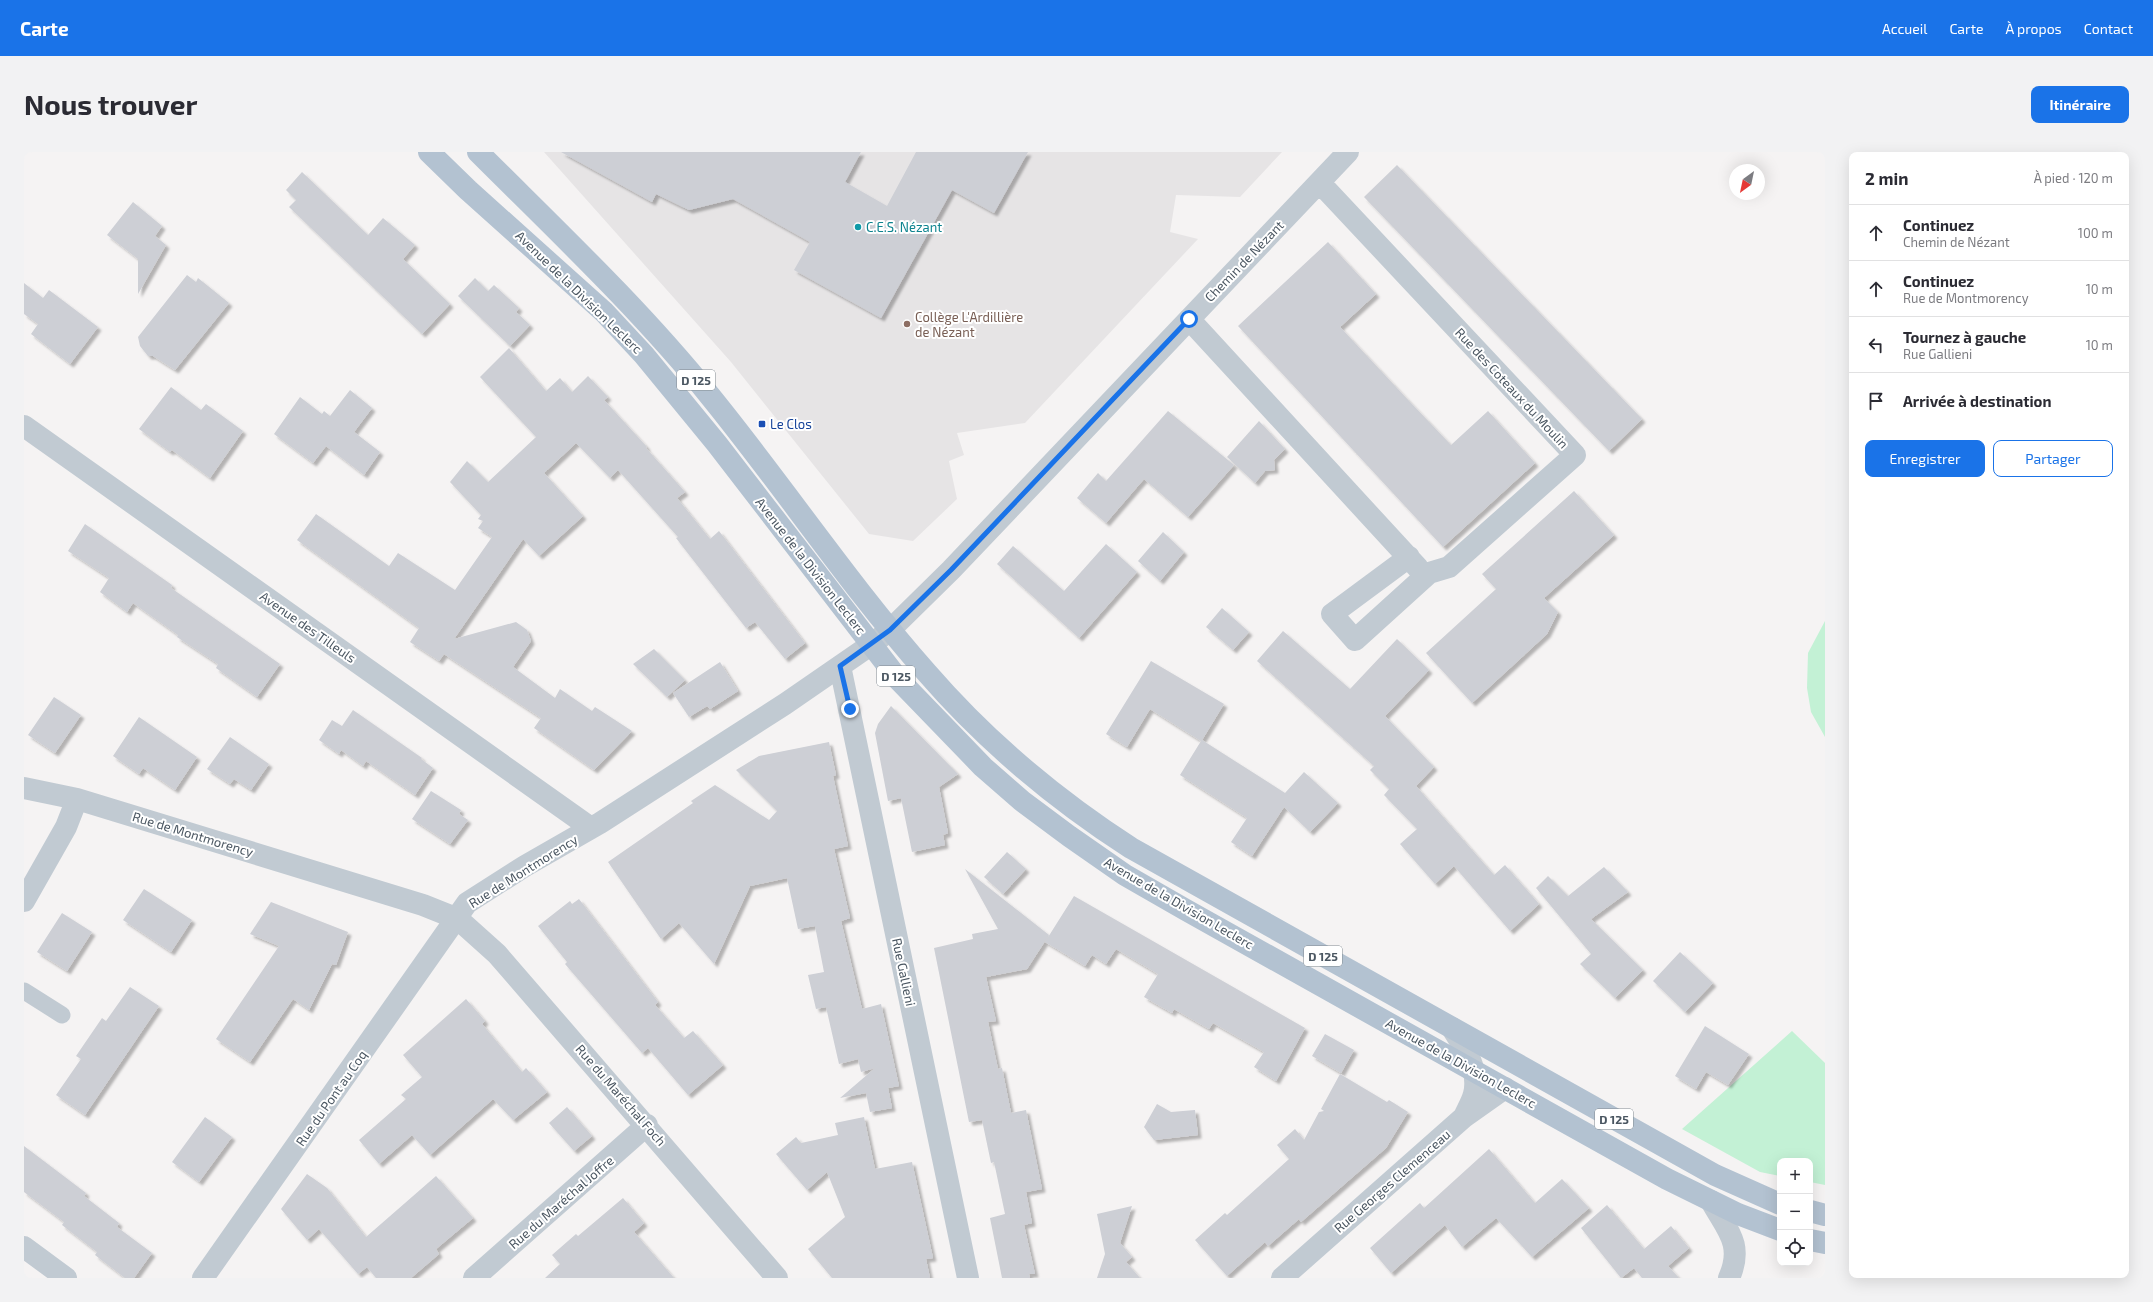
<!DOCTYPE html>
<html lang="fr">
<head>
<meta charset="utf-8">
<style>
	body { margin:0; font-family:"Exo 2",sans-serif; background:#f2f2f3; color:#2b2b33 }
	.controls { position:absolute; right:12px; bottom:12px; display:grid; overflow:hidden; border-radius:8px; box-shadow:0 4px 16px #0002 }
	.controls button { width:36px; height:36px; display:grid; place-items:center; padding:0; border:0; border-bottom:1px solid #e1e1e2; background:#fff; color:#2b2b33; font:20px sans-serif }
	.compass { position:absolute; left:1705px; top:12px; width:36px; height:36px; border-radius:50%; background:#fff; box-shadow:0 4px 16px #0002; rotate:213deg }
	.stop { position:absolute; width:12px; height:12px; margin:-9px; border:3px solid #1a73e8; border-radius:50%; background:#fff }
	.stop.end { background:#1a73e8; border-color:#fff; box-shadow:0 1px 4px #0008 }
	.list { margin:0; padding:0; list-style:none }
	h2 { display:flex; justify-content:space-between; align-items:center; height:52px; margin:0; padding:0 16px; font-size:17px }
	h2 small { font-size:13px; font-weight:400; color:#7c7c81 }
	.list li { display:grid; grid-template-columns:26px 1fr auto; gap:12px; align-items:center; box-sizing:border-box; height:56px; padding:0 16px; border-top:1px solid #e1e1e2 }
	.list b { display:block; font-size:15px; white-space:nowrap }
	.list p { margin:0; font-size:13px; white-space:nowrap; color:#7c7c81 }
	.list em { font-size:13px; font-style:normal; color:#7c7c81 }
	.actions { display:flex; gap:8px; padding:12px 16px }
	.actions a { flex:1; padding:9px 0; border:1px solid #1a73e8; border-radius:8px; text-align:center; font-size:14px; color:#1a73e8 }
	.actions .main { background:#1a73e8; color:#fff }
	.icon { flex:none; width:22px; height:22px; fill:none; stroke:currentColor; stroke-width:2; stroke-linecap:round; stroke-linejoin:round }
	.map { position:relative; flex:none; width:1801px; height:1126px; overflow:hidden; border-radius:8px }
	header { display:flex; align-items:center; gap:24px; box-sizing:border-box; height:56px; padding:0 20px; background:#1a73e8; color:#fff }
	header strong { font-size:19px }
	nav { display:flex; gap:22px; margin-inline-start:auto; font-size:14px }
	.intro { display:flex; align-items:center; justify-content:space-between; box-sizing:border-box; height:96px; padding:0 24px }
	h1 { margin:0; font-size:28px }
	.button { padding:10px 18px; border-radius:8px; background:#1a73e8; color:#fff; font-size:14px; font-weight:700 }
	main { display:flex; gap:24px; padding:0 24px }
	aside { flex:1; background:#fff; border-radius:8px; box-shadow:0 4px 16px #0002 }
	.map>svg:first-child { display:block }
	.education { fill:#e6e4e5 }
	.green { fill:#c3f1d5 }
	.building { fill:#cdcfd5; filter:url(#shadow) }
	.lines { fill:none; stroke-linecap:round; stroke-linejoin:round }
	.service { stroke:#c1cad2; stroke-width:17 }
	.minor { stroke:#c1cad2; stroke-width:22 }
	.primary { stroke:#b3c2d1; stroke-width:22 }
	.route { stroke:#1a73e8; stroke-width:5 }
	.culture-dot { fill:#0f9aa8; stroke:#fff; stroke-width:1.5 }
	.education-dot { fill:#8d6e63; stroke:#fff; stroke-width:1.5 }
	.transit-dot { fill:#1a4fb4; stroke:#fff; stroke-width:1.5 }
	.labels { text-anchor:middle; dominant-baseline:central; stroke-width:4; stroke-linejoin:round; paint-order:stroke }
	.shield { fill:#fff; stroke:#808990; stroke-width:1 }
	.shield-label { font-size:12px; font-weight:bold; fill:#4a5661 }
	.culture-label { font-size:13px; fill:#0d838f; stroke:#fff; text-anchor:start }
	.street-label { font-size:13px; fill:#4a5661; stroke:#fff }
	.education-label { font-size:13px; fill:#785e54; stroke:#fff; text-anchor:start }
	.transit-label { font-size:13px; fill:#164399; stroke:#fff; text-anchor:start }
</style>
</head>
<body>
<header>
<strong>Carte</strong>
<nav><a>Accueil</a><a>Carte</a><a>À propos</a><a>Contact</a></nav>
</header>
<div class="intro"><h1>Nous trouver</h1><a class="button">Itinéraire</a></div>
<main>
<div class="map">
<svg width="1801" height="1126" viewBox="0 0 1801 1126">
	<defs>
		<filter id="shadow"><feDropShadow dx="3.5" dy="3.5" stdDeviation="1" flood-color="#0004"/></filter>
	</defs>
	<rect width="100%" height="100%" fill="#f5f3f3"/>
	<!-- education -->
	<path class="education" d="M 520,0 L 1258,0 L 1216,45 L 1152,43 L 1146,80 L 1174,87 L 1001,271 L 933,281 L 940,303 L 925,309 L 933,347 L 889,389 L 845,382 L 707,210 Z"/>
	<!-- green -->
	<path class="green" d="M 1801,469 L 1801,585 L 1787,560 L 1783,536 L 1784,501 Z
		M 1768,879 L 1801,911 L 1801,1033 L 1786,1030 L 1786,1009 L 1756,1009 L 1756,1024 L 1736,1020 L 1658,977 Z"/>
	<!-- building -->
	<path class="building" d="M 537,0 L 837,0 L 821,30 L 863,54 L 892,0 L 1004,0 L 970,61 L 928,38 L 857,166 L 770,118 L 786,90 L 709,47 L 665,58 L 632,42 L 628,50 Z
		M 1373,13 L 1618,267 L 1585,299 L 1340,45 Z
		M 278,20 L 344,83 L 359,66 L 391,93 L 379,107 L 426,152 L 398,182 L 265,55 L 272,48 L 262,38 Z
		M 109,50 L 138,74 L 131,84 L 142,93 L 114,142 L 114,107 L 83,83 Z
		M 1304,90 L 1352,142 L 1316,175 L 1386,250 L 1427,293 L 1464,259 L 1511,311 L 1419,395 L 1214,174 Z
		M 163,123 L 172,130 L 174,126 L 205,151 L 151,218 L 129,204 L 124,204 L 116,194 L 114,185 Z
		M 451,126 L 464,139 L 470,133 L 495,156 L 492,160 L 506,173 L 486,194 L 434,144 Z
		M 0,131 L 19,146 L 25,138 L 74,175 L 46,212 L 7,182 L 14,172 L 0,162 Z
		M 485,196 L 522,239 L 536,226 L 548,240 L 564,224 L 584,245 L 580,248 L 623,295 L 622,296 L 661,340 L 653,346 L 686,387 L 695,379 L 781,491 L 761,507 L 731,470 L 722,476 L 652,386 L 654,385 L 594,318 L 586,326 L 552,291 L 520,321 L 559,364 L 515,404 L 499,387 L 430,487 L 492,470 L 503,478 L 507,489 L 489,515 L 531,546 L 536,537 L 568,559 L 571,555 L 608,579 L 570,618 L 510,576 L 517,566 L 420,502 L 415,509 L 386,490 L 395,476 L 273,388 L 292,362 L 365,414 L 374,401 L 431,438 L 468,385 L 454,376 L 459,369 L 454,367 L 457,363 L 426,330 L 443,309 L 464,330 L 512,285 L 456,225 Z
		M 147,235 L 177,258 L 182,252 L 219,279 L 186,326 L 148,298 L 146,300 L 115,277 Z
		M 326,238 L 348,256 L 330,280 L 356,300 L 340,323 L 302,294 L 289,311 L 250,282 L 276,245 L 298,262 L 300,259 L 306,264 Z
		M 1144,259 L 1210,313 L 1164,365 L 1120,327 L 1082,371 L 1053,346 L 1074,321 L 1082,329 Z
		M 1235,269 L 1261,297 L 1250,308 L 1251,318 L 1241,319 L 1231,331 L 1203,305 Z
		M 1550,339 L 1590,383 L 1520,446 L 1534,460 L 1523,482 L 1448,551 L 1402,501 L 1472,437 L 1458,422 Z
		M 61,372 L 148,433 L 147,436 L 256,512 L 233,545 L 192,516 L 194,512 L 153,485 L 154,483 L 109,451 L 103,460 L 76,440 L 85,426 L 44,399 Z
		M 1139,380 L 1160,400 L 1136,429 L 1114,409 Z
		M 1082,392 L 1113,420 L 1055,486 L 973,412 L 989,394 L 1040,439 Z
		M 1198,456 L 1225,480 L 1209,498 L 1182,475 Z
		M 1259,479 L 1326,537 L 1373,487 L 1405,518 L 1361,564 L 1410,615 L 1392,634 L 1470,723 L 1481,713 L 1515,752 L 1486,779 L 1430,714 L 1411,732 L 1376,692 L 1393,677 L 1360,643 L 1365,637 L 1346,618 L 1350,614 L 1233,509 Z
		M 630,497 L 661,528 L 643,545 L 609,512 Z
		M 1127,509 L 1200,552 L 1178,588 L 1261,641 L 1280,620 L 1314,651 L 1286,680 L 1260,655 L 1228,704 L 1207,690 L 1223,666 L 1156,623 L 1177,589 L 1126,557 L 1103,595 L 1082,582 Z
		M 696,510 L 714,539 L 686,557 L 683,554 L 665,565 L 649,541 Z
		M 30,545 L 57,563 L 31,601 L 4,583 Z
		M 867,554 L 934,622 L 915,635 L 924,681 L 919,683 L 921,693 L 888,700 L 877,646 L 864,649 L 851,581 L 854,572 Z
		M 329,558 L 398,606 L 397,607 L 409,616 L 391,643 L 342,609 L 339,614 L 317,598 L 315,602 L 295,588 L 308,568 L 318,574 Z
		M 115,565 L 173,605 L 151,638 L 119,616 L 115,622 L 89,604 Z
		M 206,585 L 245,612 L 227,638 L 210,627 L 206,632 L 183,617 Z
		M 805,590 L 812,623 L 809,624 L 824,694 L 810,697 L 826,766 L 817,769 L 838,857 L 857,852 L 875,934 L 864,936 L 868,956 L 846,960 L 842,941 L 816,946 L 851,916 L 837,920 L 834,907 L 815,912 L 802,855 L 792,857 L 784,823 L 800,820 L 791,774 L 774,777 L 763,726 L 726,734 L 690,812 L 655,771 L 637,787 L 584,710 L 669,651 L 667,649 L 691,633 L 745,668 L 753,659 L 712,618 L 735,604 Z
		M 407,639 L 437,658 L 435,662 L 444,668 L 426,692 L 388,667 Z
		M 983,700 L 1002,717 L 979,742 L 960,725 Z
		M 1580,715 L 1604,740 L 1567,767 L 1619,818 L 1591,846 L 1556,812 L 1567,802 L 1512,736 L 1524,724 L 1544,744 Z
		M 941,717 L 1025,783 L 1003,817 L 962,825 L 972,869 L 964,870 L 974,917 L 978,916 L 987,961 L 1002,958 L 1018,1037 L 1002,1040 L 1008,1071 L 1000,1073 L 1011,1122 L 1005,1122 L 1006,1126 L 978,1126 L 966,1066 L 981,1062 L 970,1010 L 967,1011 L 958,968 L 945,970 L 910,796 L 949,787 L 948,782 L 974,777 Z
		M 120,737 L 168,768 L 147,800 L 99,768 Z
		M 1050,744 L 1281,876 L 1252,929 L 1230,915 L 1240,900 L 1189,871 L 1185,877 L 1150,857 L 1148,861 L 1120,845 L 1134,822 L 1092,797 L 1082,812 L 1068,803 L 1061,814 L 1021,790 Z
		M 555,747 L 634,850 L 631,853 L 660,886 L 669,879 L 699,913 L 664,943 L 624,896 L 618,901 L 541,812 L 543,810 L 514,774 L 546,749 L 548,752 Z
		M 247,750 L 324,780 L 312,813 L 308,812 L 285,858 L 269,847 L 226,910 L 192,887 L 255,794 L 226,782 Z
		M 38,761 L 68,780 L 43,819 L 13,800 Z
		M 1656,800 L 1689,831 L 1661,860 L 1629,829 Z
		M 106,835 L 135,854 L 61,963 L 32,943 L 57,907 L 52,904 L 78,866 L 82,869 Z
		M 442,847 L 461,869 L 458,872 L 498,920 L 502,916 L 523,940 L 489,968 L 469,947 L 406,1003 L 388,983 L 355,1012 L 335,988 L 382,947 L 377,943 L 398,925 L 379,903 Z
		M 1681,874 L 1725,902 L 1704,933 L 1682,920 L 1672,937 L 1651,924 Z
		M 1301,882 L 1330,898 L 1317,921 L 1288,904 Z
		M 1316,922 L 1363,950 L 1365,948 L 1384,960 L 1362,996 L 1277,1070 L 1275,1067 L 1244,1094 L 1241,1090 L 1203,1124 L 1171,1088 L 1201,1061 L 1203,1063 L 1265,1007 L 1253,993 L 1271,977 L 1280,988 L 1295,960 L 1300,959 L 1297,957 Z
		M 1133,952 L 1147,960 L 1171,958 L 1174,983 L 1130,988 L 1120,975 Z
		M 543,955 L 568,984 L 550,999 L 525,971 Z
		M 181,965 L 208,985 L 175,1030 L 148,1010 Z
		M 840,965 L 851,1017 L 888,1010 L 909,1106 L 902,1107 L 906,1126 L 808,1126 L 784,1097 L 821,1065 L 803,1020 L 783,1038 L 752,1002 L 772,985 L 777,991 L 814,983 L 811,971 Z
		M 0,994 L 62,1041 L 60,1044 L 95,1071 L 93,1075 L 128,1101 L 110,1126 L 101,1126 L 71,1103 L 73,1100 L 38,1073 L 40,1070 L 0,1040 Z
		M 1465,997 L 1511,1051 L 1538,1027 L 1565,1056 L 1508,1105 L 1472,1066 L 1438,1095 L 1421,1073 L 1367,1121 L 1346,1096 L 1396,1051 L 1400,1056 Z
		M 283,1022 L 303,1036 L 342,1085 L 412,1024 L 449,1066 L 412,1097 L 415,1102 L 387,1126 L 352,1126 L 343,1115 L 334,1122 L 295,1077 L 283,1088 L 257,1057 Z
		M 599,1046 L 620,1071 L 610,1080 L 650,1126 L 521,1126 L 536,1112 L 528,1103 L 552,1082 L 554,1084 Z
		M 1583,1053 L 1620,1097 L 1647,1074 L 1665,1096 L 1644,1114 L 1655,1126 L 1618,1126 L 1610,1116 L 1597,1126 L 1557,1076 Z
		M 1108,1054 L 1096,1091 L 1108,1105 L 1102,1110 L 1116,1126 L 1073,1126 L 1081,1102 L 1073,1062 Z"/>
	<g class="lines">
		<!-- service -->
		<path class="service" d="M 0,839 L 38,863"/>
		<!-- minor -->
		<path class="minor" d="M 1296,31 L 1551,303 L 1425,415 L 1405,421 L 1331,488 L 1308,462 L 1385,405
			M 1165,167 L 1394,416
			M 0,274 L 567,676
			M 816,514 L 944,1126
			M 0,636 L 53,647 L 399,753 L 434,767 L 473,802 L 753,1126
			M 0,749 L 42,675 L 53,647
			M 1428,876 C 1440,895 1456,918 1450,942 C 1448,950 1443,958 1440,965
			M 1687,1049 C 1703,1078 1720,1092 1705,1126
			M 0,1095 L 42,1126
			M 179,1126 L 443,751 L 501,714 L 576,671 L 761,552 L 848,492 L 866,478 L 927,418 L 1324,0
			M 450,1126 L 623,973
			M 1258,1126 L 1440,965 L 1481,936"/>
		<!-- primary -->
		<path class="primary" d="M 405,0 L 444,38 L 580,160 L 620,203 L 693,292 L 874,527 L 959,615 L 998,649 L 1045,684 L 1101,723 L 1162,758 L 1643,1027 L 1714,1062 L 1756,1078
			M 454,0 C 533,79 616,157 686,244 C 760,335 825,433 903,521 C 962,589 1031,647 1107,696 L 1691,1023 L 1756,1052
			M 1786,1059 L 1801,1063
			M 1786,1088 L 1801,1091"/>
	</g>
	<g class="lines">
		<!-- route -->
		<path class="route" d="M 826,557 L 816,514 L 866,478 L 927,418 L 1165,167"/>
	</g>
	<!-- markers -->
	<circle class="culture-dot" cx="834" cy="75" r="4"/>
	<circle class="education-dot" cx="883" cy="172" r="4"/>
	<rect class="transit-dot" x="734" y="268" width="8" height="8" rx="2"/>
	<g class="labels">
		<!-- shield labels -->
		<g class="shield">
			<rect x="653" y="218" width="38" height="20" rx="3"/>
			<rect x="853" y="514" width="38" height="20" rx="3"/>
			<rect x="1280" y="794" width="38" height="20" rx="3"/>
			<rect x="1571" y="957" width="38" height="20" rx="3"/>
		</g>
		<g class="shield-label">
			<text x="672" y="228">D 125</text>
			<text x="872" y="524">D 125</text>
			<text x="1299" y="804">D 125</text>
			<text x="1590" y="967">D 125</text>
		</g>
		<!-- culture labels -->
		<g class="culture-label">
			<text x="842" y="75">C.E.S. Nézant</text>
		</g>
		<!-- street labels -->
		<g class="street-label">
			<text transform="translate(1220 109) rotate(-46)">Chemin de Nézant</text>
			<text transform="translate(555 140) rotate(44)">Avenue de la Division Leclerc</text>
			<text transform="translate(1488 236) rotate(47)">Rue des Coteaux du Moulin</text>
			<text transform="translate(787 414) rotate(52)">Avenue de la Division Leclerc</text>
			<text transform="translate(284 475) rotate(35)">Avenue des Tilleuls</text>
			<text transform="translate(169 682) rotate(17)">Rue de Montmorency</text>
			<text transform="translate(499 719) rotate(-32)">Rue de Montmorency</text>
			<text transform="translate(1155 751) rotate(30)">Avenue de la Division Leclerc</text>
			<text transform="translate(880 820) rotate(78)">Rue Gallieni</text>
			<text transform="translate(1437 911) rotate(29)">Avenue de la Division Leclerc</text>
			<text transform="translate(597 943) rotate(49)">Rue du Maréchal Foch</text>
			<text transform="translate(307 946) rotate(-55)">Rue du Pont au Coq</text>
			<text transform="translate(1368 1029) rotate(-41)">Rue Georges Clemenceau</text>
			<text transform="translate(537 1050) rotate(-41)">Rue du Maréchal Joffre</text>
		</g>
		<!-- education labels -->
		<g class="education-label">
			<text x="891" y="165">Collège L'Ardillière<tspan x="891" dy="15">de Nézant</tspan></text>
		</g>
		<!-- transit labels -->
		<g class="transit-label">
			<text x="746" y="272">Le Clos</text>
		</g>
	</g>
</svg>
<div class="controls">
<button>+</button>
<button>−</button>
<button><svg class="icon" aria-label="locate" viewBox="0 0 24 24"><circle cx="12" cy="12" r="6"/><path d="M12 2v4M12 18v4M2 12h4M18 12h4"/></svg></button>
</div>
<svg class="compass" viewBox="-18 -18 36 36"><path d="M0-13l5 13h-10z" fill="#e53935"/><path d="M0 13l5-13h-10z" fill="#7c7c81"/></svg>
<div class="stop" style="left:1165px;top:167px"></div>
<div class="stop end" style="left:826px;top:557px"></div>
</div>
<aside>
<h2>2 min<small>À pied · 120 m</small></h2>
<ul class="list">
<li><svg class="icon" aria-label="ahead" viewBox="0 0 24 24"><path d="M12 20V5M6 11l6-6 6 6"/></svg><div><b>Continuez</b><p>Chemin de Nézant</p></div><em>100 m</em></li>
<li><svg class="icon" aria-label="ahead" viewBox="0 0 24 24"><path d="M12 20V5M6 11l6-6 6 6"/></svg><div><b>Continuez</b><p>Rue de Montmorency</p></div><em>10 m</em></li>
<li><svg class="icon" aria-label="left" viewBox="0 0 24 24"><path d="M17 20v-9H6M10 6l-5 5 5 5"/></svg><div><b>Tournez à gauche</b><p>Rue Gallieni</p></div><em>10 m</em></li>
<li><svg class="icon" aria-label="arrive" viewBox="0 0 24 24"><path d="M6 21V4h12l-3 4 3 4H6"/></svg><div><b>Arrivée à destination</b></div></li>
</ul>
<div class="actions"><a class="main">Enregistrer</a><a>Partager</a></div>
</aside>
</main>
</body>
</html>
